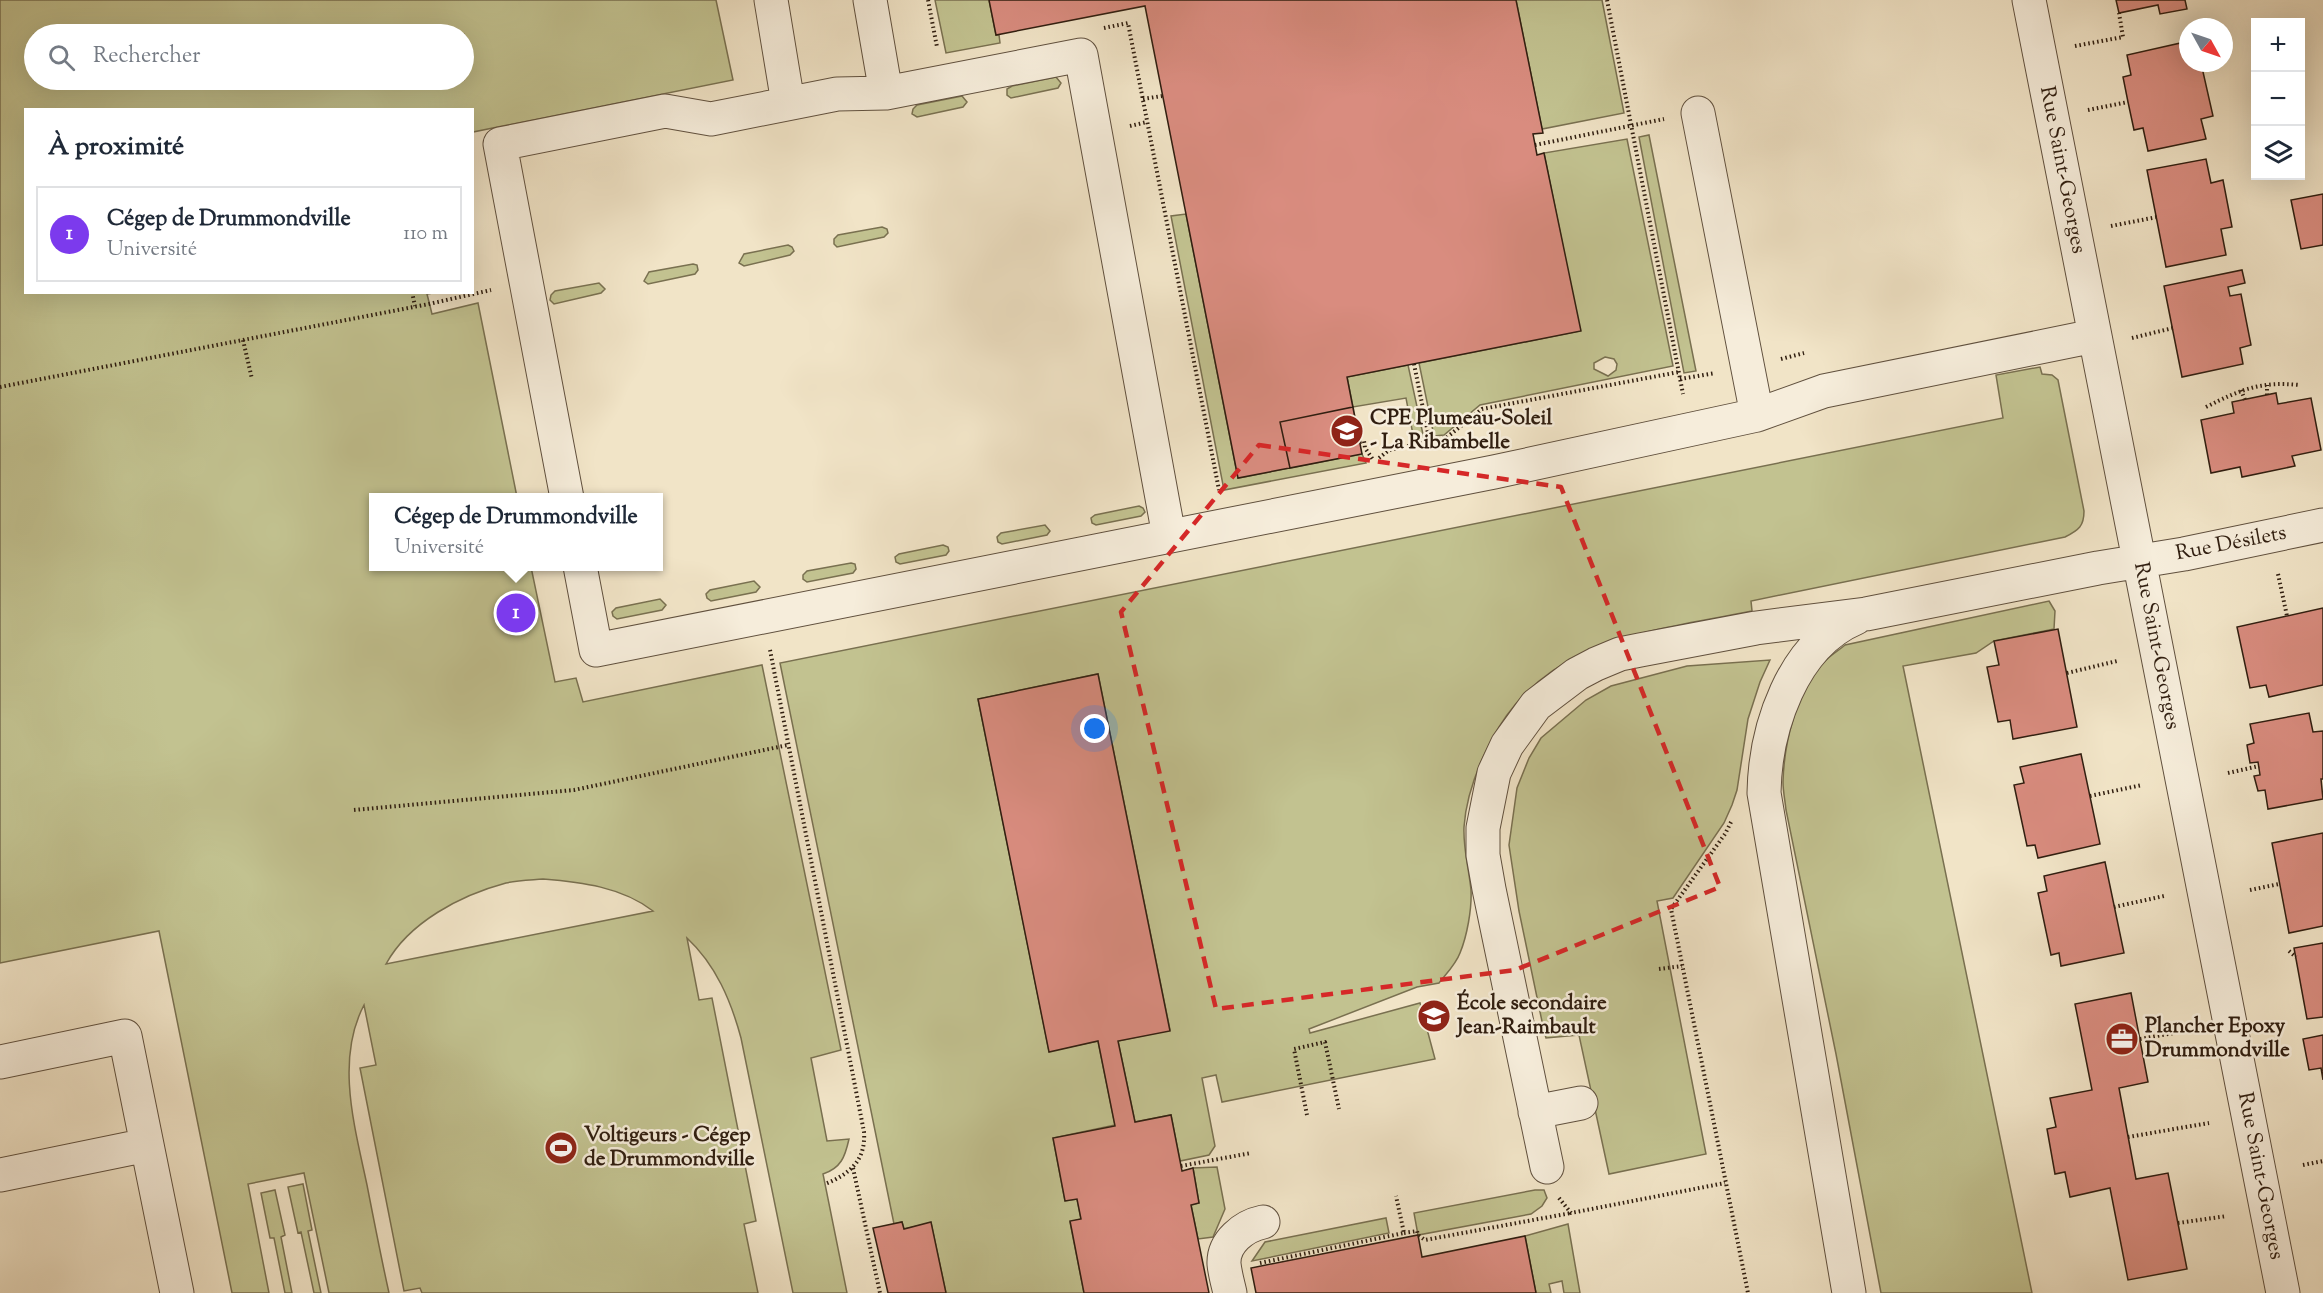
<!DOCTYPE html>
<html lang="fr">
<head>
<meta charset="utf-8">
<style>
	body { margin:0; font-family:"Sorts Mill Goudy",serif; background:#f6f6f7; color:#1f2937 }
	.controls { position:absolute; right:18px; top:18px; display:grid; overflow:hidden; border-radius:0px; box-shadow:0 6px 24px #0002 }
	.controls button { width:54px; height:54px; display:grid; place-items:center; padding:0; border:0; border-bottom:2px solid #e0e1e3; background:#fff; color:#1f2937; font:30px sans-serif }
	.compass { position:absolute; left:2179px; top:18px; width:54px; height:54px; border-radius:50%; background:#fff; box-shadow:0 6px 24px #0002; rotate:130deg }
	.you { position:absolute; left:1095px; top:729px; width:21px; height:21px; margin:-15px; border:4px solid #fff; border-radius:50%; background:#1a73e8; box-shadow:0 0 0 9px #1a73e833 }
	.badge { display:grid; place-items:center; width:39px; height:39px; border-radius:50%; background:#7c3aed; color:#fff; font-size:20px; font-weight:700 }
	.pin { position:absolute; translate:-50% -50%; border:3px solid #fff; box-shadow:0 2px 6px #0006 }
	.popup { position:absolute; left:369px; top:493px; width:294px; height:78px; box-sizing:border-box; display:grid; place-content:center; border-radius:0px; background:#fff; filter:drop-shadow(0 2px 4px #0005); font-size:20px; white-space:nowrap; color:#747a83 }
	.popup b { font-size:22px; color:#1f2937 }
	.popup::after { content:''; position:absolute; left:50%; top:100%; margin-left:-12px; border:12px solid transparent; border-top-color:#fff }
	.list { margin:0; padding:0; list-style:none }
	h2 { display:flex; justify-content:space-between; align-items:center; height:78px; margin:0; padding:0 24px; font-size:26px }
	h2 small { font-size:20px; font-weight:400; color:#747a83 }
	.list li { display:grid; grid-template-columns:39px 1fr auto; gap:18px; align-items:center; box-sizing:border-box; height:96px; margin:0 12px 12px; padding:0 12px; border:2px solid #e0e1e3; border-radius:0px }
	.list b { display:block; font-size:22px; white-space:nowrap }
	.list p { margin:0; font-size:20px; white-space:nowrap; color:#747a83 }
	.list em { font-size:20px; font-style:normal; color:#747a83 }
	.icon { flex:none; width:33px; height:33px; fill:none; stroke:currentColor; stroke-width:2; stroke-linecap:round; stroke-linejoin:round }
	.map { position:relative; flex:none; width:2323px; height:1293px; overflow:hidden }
	.search { position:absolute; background:#fff; box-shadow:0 6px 24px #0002; left:24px; top:24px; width:450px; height:66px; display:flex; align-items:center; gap:15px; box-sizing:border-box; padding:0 21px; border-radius:33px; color:#747a83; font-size:22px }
	.panel { position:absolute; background:#fff; box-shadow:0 6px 24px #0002; left:24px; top:108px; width:450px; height:186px; border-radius:0px }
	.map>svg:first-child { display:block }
	.green { fill:#c2c290; stroke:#797050; stroke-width:1.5; fill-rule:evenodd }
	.building { fill:#d98c7f; stroke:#301e10; stroke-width:1.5 }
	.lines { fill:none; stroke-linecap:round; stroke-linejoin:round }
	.minor-casing { stroke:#60503e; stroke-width:35 }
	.path { stroke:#301e10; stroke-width:4; stroke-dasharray:1.5 3; stroke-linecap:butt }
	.minor { stroke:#f6eddb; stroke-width:33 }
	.marked { fill:none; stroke:#d62828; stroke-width:4.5; stroke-dasharray:12 8; stroke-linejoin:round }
	.labels { text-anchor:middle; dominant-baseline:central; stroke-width:5; stroke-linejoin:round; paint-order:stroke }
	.street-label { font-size:21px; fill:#301e10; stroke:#f6eddb }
	.poi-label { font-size:21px; font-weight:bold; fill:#301e10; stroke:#f6eddb; text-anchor:start }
</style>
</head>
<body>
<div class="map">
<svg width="2323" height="1293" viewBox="0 0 2323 1293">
	<rect width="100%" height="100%" fill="#f1e4c7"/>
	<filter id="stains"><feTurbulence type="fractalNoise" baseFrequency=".00333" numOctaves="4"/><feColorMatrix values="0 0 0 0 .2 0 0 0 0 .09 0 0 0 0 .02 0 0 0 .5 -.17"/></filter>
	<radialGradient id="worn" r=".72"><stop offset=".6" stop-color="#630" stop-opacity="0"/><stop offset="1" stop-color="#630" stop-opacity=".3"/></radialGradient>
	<!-- green -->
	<path class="green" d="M 0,0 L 716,0 L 733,80 L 473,132 L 472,110 L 26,110 L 26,292 L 433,293 L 427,294 L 432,314 L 478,303 L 517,497 L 374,498 L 374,566 L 531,567 L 555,682 L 576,678 L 583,702 L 762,665 L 841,1050 L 811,1058 L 827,1141 L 849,1139 C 845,1157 841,1168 823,1174 L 847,1293 L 793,1293 L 741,1038 C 731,1001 716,965 687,938 L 699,1000 L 712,998 L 756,1221 L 744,1224 L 758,1293 L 422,1293 L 420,1288 L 404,1291 L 360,1068 L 376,1065 L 364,1005 C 335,1060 355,1128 367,1185 C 374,1221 381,1257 389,1293 L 329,1293 L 304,1173 L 248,1184 L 269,1293 L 232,1293 L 159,931 L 0,963 ZM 34,34 L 464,34 L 464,80 L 34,80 ZM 543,879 C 581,882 622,887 653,911 L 386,964 C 409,922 461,895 506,883 C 518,880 531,880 543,879 Z
		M 935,0 L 989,0 L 996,35 L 999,35 L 1000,43 L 946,53 Z
		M 1516,0 L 1602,0 L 1624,113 L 1542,129 Z
		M 1056,77 L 1061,83 L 1058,88 L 1011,98 L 1007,95 L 1007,89 L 1012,86 Z
		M 962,96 L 967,102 L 963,107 L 917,117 L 912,114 L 913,109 L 917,105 Z
		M 1649,135 L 1696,371 L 1684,373 L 1639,137 Z
		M 1627,139 L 1673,366 L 1480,405 L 1444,435 L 1434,436 L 1419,363 L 1580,331 L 1544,153 ZM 1605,357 L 1614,359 L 1617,364 L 1616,370 L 1608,376 L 1594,369 L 1594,363 Z
		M 1186,214 L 1238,478 L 1362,454 L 1366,463 L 1224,490 L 1171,216 Z
		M 882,227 L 887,229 L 888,233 L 884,237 L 837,247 L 834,244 L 834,239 L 838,235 Z
		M 788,245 L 792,247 L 794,251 L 790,255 L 744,266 L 739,263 L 744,254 Z
		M 693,264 L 697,265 L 698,270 L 695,274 L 648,284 L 644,281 L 649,272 Z
		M 599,283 L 605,289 L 601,293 L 554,304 L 550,300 L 551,295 L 555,291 Z
		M 1408,365 L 1424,439 L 1414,440 L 1406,398 L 1353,407 L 1347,377 Z
		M 2040,367 L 2042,374 L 2052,375 L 2058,380 L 2084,511 C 2084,526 2079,530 2065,537 L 1751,601 L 1752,611 C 1650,632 1545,637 1491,741 C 1477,768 1466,797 1464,827 C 1463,849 1469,869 1471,890 C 1472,909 1467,936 1460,953 C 1456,964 1446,974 1439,983 L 1417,987 L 1309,1029 L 1310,1033 L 1420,1003 L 1435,1059 L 1222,1102 L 1216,1075 L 1202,1078 L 1215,1146 L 1209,1155 L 1180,1161 L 1171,1115 L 1135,1122 L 1118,1041 L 1170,1030 L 1098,674 L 978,699 L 1049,1051 L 1098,1041 L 1115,1125 L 1053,1138 L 1065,1201 L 1077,1199 L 1081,1219 L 1070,1222 L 1084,1293 L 946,1293 L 931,1223 L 904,1229 L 902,1222 L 894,1224 L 780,663 L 2003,418 L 1996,375 Z
		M 1139,506 L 1143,508 L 1145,512 L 1141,516 L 1096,525 L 1092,523 L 1091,518 L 1095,515 Z
		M 1045,525 L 1050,531 L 1047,535 L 1002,544 L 998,542 L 997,537 L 1001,533 Z
		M 943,545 L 948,547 L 949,551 L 946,555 L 900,564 L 896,562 L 895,557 L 899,554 Z
		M 851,563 L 855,564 L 856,569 L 853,573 L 807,582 L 803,579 L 803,575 L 807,571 Z
		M 754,581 L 760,587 L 756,592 L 711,601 L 707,598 L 706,594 L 710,590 Z
		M 660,599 L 666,605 L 662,610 L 617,619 L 613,616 L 612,612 L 616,608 Z
		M 2049,601 L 2055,611 L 2054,629 L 1994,641 L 1976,653 L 1903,666 L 2032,1293 L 1881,1293 L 1836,1054 L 1786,810 C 1785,800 1783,791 1783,782 C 1784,743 1796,692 1823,663 C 1829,656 1838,651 1845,645 Z
		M 1770,660 L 1760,682 L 1748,719 L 1737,790 L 1732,805 L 1724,823 L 1673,898 L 1657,901 L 1706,1154 L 1609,1174 L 1579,1035 L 1546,1038 L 1544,1031 L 1519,911 L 1509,845 L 1517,788 L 1529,758 L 1541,738 L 1586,700 L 1611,686 L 1687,666 Z
		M 1217,1167 L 1225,1209 L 1213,1237 L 1198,1239 L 1191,1205 L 1199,1203 L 1193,1168 Z
		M 303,1184 L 312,1230 L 308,1231 L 321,1293 L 314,1293 L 301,1232 L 298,1233 L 288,1187 Z
		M 275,1190 L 285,1235 L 281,1237 L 292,1293 L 285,1293 L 274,1238 L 270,1238 L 261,1193 Z
		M 1535,1190 L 1544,1190 L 1547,1198 L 1542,1206 L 1531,1214 L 1418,1235 L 1414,1213 Z
		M 1386,1218 L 1389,1233 L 1252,1261 L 1265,1242 Z
		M 1568,1224 L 1580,1293 L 1564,1293 L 1562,1281 L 1549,1284 L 1551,1293 L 1536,1293 L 1525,1236 Z"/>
	<!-- building -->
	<path class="building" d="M 989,0 L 1516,0 L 1543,133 L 1533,134 L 1537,155 L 1544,153 L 1581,331 L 1347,377 L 1362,454 L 1238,478 L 1145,6 L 996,35 Z
		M 2116,0 L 2185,0 L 2187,9 L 2160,14 L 2158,5 L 2119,13 Z
		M 2185,42 L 2188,63 L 2201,63 L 2213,116 L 2201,119 L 2206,139 L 2148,151 L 2143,128 L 2134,130 L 2128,102 L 2123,77 L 2131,75 L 2127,55 Z
		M 2206,159 L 2211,183 L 2223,180 L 2232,227 L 2221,229 L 2226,255 L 2166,267 L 2147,170 Z
		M 2323,194 L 2323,245 L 2301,249 L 2291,200 Z
		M 2242,270 L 2245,283 L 2228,287 L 2230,296 L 2241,294 L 2251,345 L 2240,348 L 2243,364 L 2182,377 L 2164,286 Z
		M 2276,393 L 2278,404 L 2311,398 L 2321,450 L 2292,456 L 2295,466 L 2242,477 L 2240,467 L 2211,473 L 2201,420 L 2234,413 L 2232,402 Z
		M 1353,407 L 1362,454 L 1290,468 L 1280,422 Z
		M 2323,608 L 2323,685 L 2269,697 L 2266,685 L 2250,688 L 2237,627 Z
		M 2058,629 L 2077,727 L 2013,739 L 2010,720 L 1998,722 L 1987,667 L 1999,665 L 1994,641 Z
		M 1098,674 L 1170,1031 L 1118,1041 L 1135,1122 L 1171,1115 L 1182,1171 L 1193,1168 L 1199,1203 L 1191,1205 L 1209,1293 L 1084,1293 L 1070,1221 L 1081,1219 L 1077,1199 L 1065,1201 L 1053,1138 L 1115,1126 L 1098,1041 L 1049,1052 L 978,699 Z
		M 2309,713 L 2313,732 L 2323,731 L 2323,779 L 2321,779 L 2323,799 L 2268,809 L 2265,790 L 2258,791 L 2254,776 L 2260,775 L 2258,762 L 2250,763 L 2247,745 L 2254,743 L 2250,724 Z
		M 2081,754 L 2100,844 L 2038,858 L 2035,845 L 2027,846 L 2014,785 L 2024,783 L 2020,767 Z
		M 2323,833 L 2323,926 L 2289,933 L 2272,843 Z
		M 2105,862 L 2124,953 L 2061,966 L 2059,953 L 2051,955 L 2038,893 L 2047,891 L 2044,876 Z
		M 2323,943 L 2323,1017 L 2307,1019 L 2294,948 Z
		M 2131,993 L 2148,1082 L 2119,1088 L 2136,1179 L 2168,1173 L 2187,1269 L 2128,1280 L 2110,1188 L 2070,1197 L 2065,1172 L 2055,1174 L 2047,1129 L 2056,1127 L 2050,1098 L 2092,1090 L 2075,1004 Z
		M 2323,1035 L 2323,1080 L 2321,1068 L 2309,1070 L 2303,1039 Z
		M 902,1222 L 904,1229 L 931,1222 L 946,1293 L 888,1293 L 873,1228 Z
		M 1418,1235 L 1422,1257 L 1525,1236 L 1536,1293 L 1256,1293 L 1251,1268 Z"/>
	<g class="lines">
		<!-- minor casing -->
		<g class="minor-casing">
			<path id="minor" d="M 771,0 L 788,103
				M 870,0 L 886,93
				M 2029,0 L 2283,1293
				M 1698,113 L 1757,415
				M 567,498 L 500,144 L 665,111 L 711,119 L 837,94 L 886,93 L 1081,55 L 1169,536
				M 580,566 L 596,650 L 1494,472 L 1757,415 L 1824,391 L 2094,336
				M 0,1062 L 125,1036 L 177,1293
				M 1535,1112 L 1581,1103
				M 1547,1167 L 1489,889 L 1483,855 L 1483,828 L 1494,773 L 1507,745 L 1536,705 L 1577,674 L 1596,664 L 1620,654 L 1640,650 L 1756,628 L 1866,614 L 2098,568 L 2184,554 L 2323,525
				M 0,1175 L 147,1145
				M 1230,1293 C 1228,1284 1225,1274 1224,1264 C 1223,1242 1244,1226 1263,1222
				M 1849,1293 L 1764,793 C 1765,729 1792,645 1856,618"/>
		</g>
		<!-- path -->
		<path class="path" d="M 928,0 L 937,47
			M 1607,0 L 1683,394
			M 1104,28 L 1128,23 L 1219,490
			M 2075,46 L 2123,37 L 2119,13
			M 1143,99 L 1162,96
			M 2088,110 L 2128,102
			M 1130,126 L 1147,122
			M 1535,145 L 1664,119
			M 2111,226 L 2157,217
			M 412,292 L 415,306
			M 2132,338 L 2173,328
			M 243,340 L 252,379
			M 1781,359 L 1804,353
			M 1414,364 L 1430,443
			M 1680,379 L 1715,373
			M 0,387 L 429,304 L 491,290
			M 2241,390 L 2245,400
			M 2267,395 L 2267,385
			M 2206,407 C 2240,390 2260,381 2299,385
			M 1360,442 L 1364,441 L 1365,448 L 1374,461
			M 1379,458 L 1389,450 L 1446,438 L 1482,409 L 1679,372
			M 2278,574 L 2287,616
			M 770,650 L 864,1132 C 866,1160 850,1174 825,1184
			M 2067,673 L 2117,661
			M 2228,773 L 2259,766
			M 2090,796 L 2142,785
			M 354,810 L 574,790 L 788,745
			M 1731,822 L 1725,834 L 1671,909 L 1748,1293
			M 2250,890 L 2279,884
			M 2114,907 L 2164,896
			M 2289,951 L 2296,957
			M 1659,969 L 1682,966
			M 2140,1039 L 2191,1030
			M 1307,1115 L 1294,1049 L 1325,1042 L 1339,1109
			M 2128,1137 L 2209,1123
			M 2303,1165 L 2323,1161
			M 1181,1166 L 1251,1153
			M 853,1168 L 880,1293
			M 1559,1198 L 1571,1213 L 1725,1183
			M 2178,1223 L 2227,1216
			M 1404,1233 L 1417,1231 L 1418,1235 L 1425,1240 L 1571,1213
			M 1260,1263 L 1404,1233 L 1396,1196"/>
		<!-- minor -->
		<use href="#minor" class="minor"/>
	</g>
	<!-- marked area -->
	<path class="marked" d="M 1259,445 L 1561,487 L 1720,887 L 1515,970 L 1216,1009 L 1121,612 Z"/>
	<!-- icons -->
	<defs>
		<g id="school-disc" transform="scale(1.725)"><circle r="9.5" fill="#8f2418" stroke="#f6eddb"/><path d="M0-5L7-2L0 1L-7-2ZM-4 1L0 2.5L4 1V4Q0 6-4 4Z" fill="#fff"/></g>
		<g id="office-disc" transform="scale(1.725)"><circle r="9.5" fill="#8f2418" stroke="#f6eddb"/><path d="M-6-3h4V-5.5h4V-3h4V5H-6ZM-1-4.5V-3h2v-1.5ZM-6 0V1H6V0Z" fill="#fff"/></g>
		<g id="stadium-disc" transform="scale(1.725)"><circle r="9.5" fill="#8f2418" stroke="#f6eddb"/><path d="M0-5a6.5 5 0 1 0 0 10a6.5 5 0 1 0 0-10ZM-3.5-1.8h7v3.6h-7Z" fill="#fff"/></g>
	</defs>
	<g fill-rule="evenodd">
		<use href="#school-disc" x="1347" y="431"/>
		<use href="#school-disc" x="1434" y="1016"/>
		<use href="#office-disc" x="2122" y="1039"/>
		<use href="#stadium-disc" x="561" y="1148"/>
	</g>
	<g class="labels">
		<!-- street labels -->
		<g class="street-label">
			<text transform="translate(2062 170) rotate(79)">Rue Saint-Georges</text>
			<text transform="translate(2231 544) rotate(-11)">Rue Désilets</text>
			<text transform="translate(2156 646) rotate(79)">Rue Saint-Georges</text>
			<text transform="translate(2260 1176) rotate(79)">Rue Saint-Georges</text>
		</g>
		<!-- poi labels -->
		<g class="poi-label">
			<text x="1370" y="419">CPE Plumeau-Soleil<tspan x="1370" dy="24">- La Ribambelle</tspan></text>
			<text x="1457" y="1004">École secondaire<tspan x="1457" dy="24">Jean-Raimbault</tspan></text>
			<text x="2145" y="1027">Plancher Epoxy<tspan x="2145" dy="24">Drummondville</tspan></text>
			<text x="584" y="1136">Voltigeurs - Cégep<tspan x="584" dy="24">de Drummondville</tspan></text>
		</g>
	</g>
	<rect width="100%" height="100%" filter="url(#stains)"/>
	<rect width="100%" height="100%" fill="url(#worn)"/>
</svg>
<div class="controls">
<button>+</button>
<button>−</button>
<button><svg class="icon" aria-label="layers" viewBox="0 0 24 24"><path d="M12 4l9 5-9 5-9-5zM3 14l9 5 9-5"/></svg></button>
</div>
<svg class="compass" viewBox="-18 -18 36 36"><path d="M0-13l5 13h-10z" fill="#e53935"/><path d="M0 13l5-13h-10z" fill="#747a83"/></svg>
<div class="you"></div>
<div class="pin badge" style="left:516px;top:613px">1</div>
<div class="popup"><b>Cégep de Drummondville</b>Université</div>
<div class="search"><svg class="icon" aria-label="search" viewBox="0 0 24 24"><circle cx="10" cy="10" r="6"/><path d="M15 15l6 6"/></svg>Rechercher</div>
<section class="panel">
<h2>À proximité<small></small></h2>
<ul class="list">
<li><span class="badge">1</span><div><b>Cégep de Drummondville</b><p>Université</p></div><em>110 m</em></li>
</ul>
</section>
</div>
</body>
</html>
